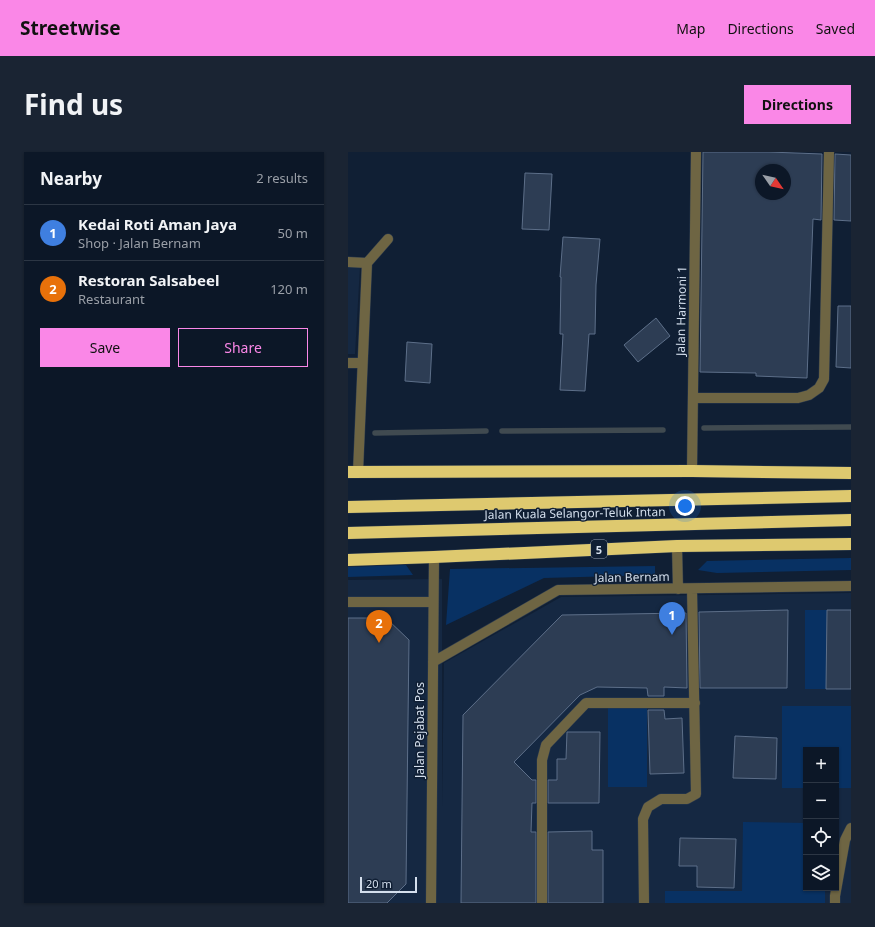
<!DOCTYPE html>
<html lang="en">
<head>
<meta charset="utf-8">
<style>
	body { margin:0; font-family:"Noto Sans",sans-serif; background:#1a2433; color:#f1f3f6 }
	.controls { position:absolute; right:12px; bottom:12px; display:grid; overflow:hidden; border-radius:0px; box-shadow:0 1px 3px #0004 }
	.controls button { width:36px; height:36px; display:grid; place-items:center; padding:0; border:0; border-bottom:1px solid #2c3644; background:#0c1727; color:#f1f3f6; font:20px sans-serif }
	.compass { position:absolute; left:407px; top:12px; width:36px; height:36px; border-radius:50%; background:#0c1727; box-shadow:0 1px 3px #0004; rotate:124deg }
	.scale { position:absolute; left:12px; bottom:10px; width:57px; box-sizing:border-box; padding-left:4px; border:2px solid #d4dfed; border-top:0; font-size:11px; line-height:14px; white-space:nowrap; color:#d4dfed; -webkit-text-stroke:3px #101f34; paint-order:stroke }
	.you { position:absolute; left:337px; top:354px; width:14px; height:14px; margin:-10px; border:3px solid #fff; border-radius:50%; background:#1a73e8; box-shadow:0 0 0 6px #1a73e833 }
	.badge { display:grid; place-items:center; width:26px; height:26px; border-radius:50%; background:#fa87e7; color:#fff; font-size:13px; font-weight:700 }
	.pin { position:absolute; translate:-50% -33px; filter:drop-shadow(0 1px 2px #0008) }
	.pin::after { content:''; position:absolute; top:21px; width:14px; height:12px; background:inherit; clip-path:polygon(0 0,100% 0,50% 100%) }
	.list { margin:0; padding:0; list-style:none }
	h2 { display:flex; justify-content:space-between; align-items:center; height:52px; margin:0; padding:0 16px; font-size:17px }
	h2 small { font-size:13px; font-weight:400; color:#9a9fa7 }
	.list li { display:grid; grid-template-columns:26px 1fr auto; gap:12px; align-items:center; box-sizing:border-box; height:56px; padding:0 16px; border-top:1px solid #2c3644 }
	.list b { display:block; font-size:15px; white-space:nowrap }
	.list p { margin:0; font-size:13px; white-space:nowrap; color:#9a9fa7 }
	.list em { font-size:13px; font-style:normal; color:#9a9fa7 }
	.actions { display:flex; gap:8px; padding:12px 16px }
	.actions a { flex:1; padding:9px 0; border:1px solid #fa87e7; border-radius:0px; text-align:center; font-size:14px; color:#fa87e7 }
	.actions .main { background:#fa87e7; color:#111 }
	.icon { flex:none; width:22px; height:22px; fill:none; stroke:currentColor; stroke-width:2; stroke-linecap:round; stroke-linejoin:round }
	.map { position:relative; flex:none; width:503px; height:751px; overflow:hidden; border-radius:0px }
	header { display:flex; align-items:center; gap:24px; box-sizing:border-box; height:56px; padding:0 20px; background:#fa87e7; color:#111 }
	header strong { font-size:19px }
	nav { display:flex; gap:22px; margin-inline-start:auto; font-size:14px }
	.intro { display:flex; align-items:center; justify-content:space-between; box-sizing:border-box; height:96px; padding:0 24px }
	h1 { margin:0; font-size:28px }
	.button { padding:10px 18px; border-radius:0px; background:#fa87e7; color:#111; font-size:14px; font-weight:700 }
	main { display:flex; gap:24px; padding:0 24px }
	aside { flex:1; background:#0c1727; border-radius:0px; box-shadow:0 1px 3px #0004 }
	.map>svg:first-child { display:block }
	.built { fill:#152842; fill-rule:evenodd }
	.green { fill:#083163 }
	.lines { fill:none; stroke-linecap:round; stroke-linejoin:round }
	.stream { stroke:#404a50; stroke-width:5.5 }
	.building { fill:#2d3d54; stroke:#5d6f89; fill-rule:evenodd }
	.minor-casing { stroke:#2b3a4e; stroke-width:11 }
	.highway-casing { stroke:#2b3a4e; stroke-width:13 }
	.minor { stroke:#6e6543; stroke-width:10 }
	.highway { stroke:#dec96f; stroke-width:12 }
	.labels { text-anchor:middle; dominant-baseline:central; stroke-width:3; stroke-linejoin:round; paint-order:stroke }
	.shield { fill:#101f34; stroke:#99a5b6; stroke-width:1 }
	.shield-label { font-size:11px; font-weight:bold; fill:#d4dfed }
	.street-label { font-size:12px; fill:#d4dfed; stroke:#101f34 }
</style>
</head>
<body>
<header>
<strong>Streetwise</strong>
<nav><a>Map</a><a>Directions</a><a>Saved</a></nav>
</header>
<div class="intro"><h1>Find us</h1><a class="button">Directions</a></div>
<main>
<aside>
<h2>Nearby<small>2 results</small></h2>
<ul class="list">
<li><span class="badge" style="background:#3f7fe0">1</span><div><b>Kedai Roti Aman Jaya</b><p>Shop · Jalan Bernam</p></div><em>50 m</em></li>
<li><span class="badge" style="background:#e8710a">2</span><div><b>Restoran Salsabeel</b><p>Restaurant</p></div><em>120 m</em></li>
</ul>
<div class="actions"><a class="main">Save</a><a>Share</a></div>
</aside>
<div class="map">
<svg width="503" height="751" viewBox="0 0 503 751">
	<rect width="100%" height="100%" fill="#101f34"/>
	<!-- built -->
	<path class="built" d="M 0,114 L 12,115 L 7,202 L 0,202 Z
		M 94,427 L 94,656 L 96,511 L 213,445 L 503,441 L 503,751 L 0,751 L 0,428 ZM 458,598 L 488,598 L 488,736 L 458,736 Z"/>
	<!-- green -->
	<path class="green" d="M 503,406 L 503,418 L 369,421 L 350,418 L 359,409 Z
		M 58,413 L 65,423 L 0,425 L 0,415 Z
		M 307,414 L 307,423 L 196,426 L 98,473 L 102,417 Z
		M 457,458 L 479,458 L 478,537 L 457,537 Z
		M 260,552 L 299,552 L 299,635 L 260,635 Z
		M 434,554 L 503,554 L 503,636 L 488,636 L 488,598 L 458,598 L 458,636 L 434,636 Z
		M 395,670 L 458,671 L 458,736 L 477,736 L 477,751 L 317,751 L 317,739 L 394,739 Z"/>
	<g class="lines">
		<!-- stream -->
		<path class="stream" d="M 356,276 L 503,275
			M 154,279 L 315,278
			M 27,281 L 138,279"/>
	</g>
	<!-- building -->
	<path class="building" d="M 355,0 L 421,0 L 474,2 L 473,68 L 465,67 L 459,226 L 408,224 L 408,221 L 352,220 ZM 413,18 L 437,18 L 437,42 L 413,42 Z
		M 487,2 L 503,3 L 503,69 L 486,68 Z
		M 177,21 L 204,22 L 201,78 L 174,77 Z
		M 215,85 L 252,87 L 248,133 L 247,182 L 241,182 L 237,239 L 212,238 L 215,182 L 212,182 L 213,125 L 212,125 Z
		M 490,154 L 503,154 L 503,216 L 488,215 Z
		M 308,166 L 322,184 L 290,210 L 276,193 Z
		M 59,190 L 84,192 L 82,231 L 57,229 Z
		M 440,458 L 439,536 L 352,536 L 351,460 Z
		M 479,458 L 503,458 L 503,537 L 478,537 Z
		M 338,461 L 339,536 L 316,535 L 316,544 L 300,544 L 299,536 L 249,535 L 232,543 L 166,610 L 184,628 L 188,628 L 188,651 L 184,651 L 183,680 L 188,680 L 188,751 L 113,751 L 115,563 L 214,463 Z
		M 0,466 L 38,466 L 61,488 L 58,732 L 39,751 L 0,751 Z
		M 300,558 L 316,558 L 317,567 L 334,566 L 336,621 L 302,622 Z
		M 219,580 L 252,580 L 251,651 L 200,651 L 200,628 L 209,628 L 209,607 L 218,607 Z
		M 387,584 L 429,586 L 428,627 L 385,626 Z
		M 244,679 L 244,698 L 255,698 L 255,751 L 200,751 L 200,680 Z
		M 332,686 L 388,687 L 386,736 L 349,735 L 349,714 L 331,714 Z"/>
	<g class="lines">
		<!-- minor casing -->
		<g class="minor-casing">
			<path id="minor" d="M 0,110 L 19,111
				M 0,211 L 14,211
				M 345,246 L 450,246 L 461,243 L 471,236 L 476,227 L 481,0
				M 344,319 L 348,0
				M 10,320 L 19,111 L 40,87
				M 329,394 L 330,437
				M 0,450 L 85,450
				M 85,510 L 210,438 L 503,434
				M 83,751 L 86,405
				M 194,751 L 194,608 L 198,593 L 238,551 L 347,551
				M 296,751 L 295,667 L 300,655 L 313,647 L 339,647 L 348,642 L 344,437
				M 487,751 L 487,744 L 497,688 L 503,676"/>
		</g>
		<!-- highway casing -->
		<g class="highway-casing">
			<path id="highway" d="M 0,320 L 344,319 L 503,321
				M 0,355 L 503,344
				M 0,381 L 503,368
				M 0,408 L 86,405 L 329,394 L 503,392"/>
		</g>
		<!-- minor -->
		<use href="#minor" class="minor"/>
		<!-- highway -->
		<use href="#highway" class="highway"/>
	</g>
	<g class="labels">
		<!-- shield labels -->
		<rect class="shield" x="243" y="388" width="16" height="18" rx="3"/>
		<g class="shield-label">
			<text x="251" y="397">5</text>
		</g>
		<!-- street labels -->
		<g class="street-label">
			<text transform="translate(333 159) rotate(-89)">Jalan Harmoni 1</text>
			<text transform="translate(227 361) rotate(-1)">Jalan Kuala Selangor-Teluk Intan</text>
			<text transform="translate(284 425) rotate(-1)">Jalan Bernam</text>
			<text transform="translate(71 578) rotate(-90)">Jalan Pejabat Pos</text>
		</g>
	</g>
</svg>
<div class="controls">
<button>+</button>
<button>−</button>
<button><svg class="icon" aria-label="locate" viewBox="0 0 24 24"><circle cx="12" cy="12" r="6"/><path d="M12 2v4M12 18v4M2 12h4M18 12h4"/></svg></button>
<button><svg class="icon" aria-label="layers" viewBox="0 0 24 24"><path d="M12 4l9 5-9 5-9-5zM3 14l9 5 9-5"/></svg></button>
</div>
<svg class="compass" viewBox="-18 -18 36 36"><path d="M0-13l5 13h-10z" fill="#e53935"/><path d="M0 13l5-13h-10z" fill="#9a9fa7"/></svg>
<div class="scale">20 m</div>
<div class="you"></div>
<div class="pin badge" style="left:324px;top:483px;background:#3f7fe0">1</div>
<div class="pin badge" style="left:31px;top:491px;background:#e8710a">2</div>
</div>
</main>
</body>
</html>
